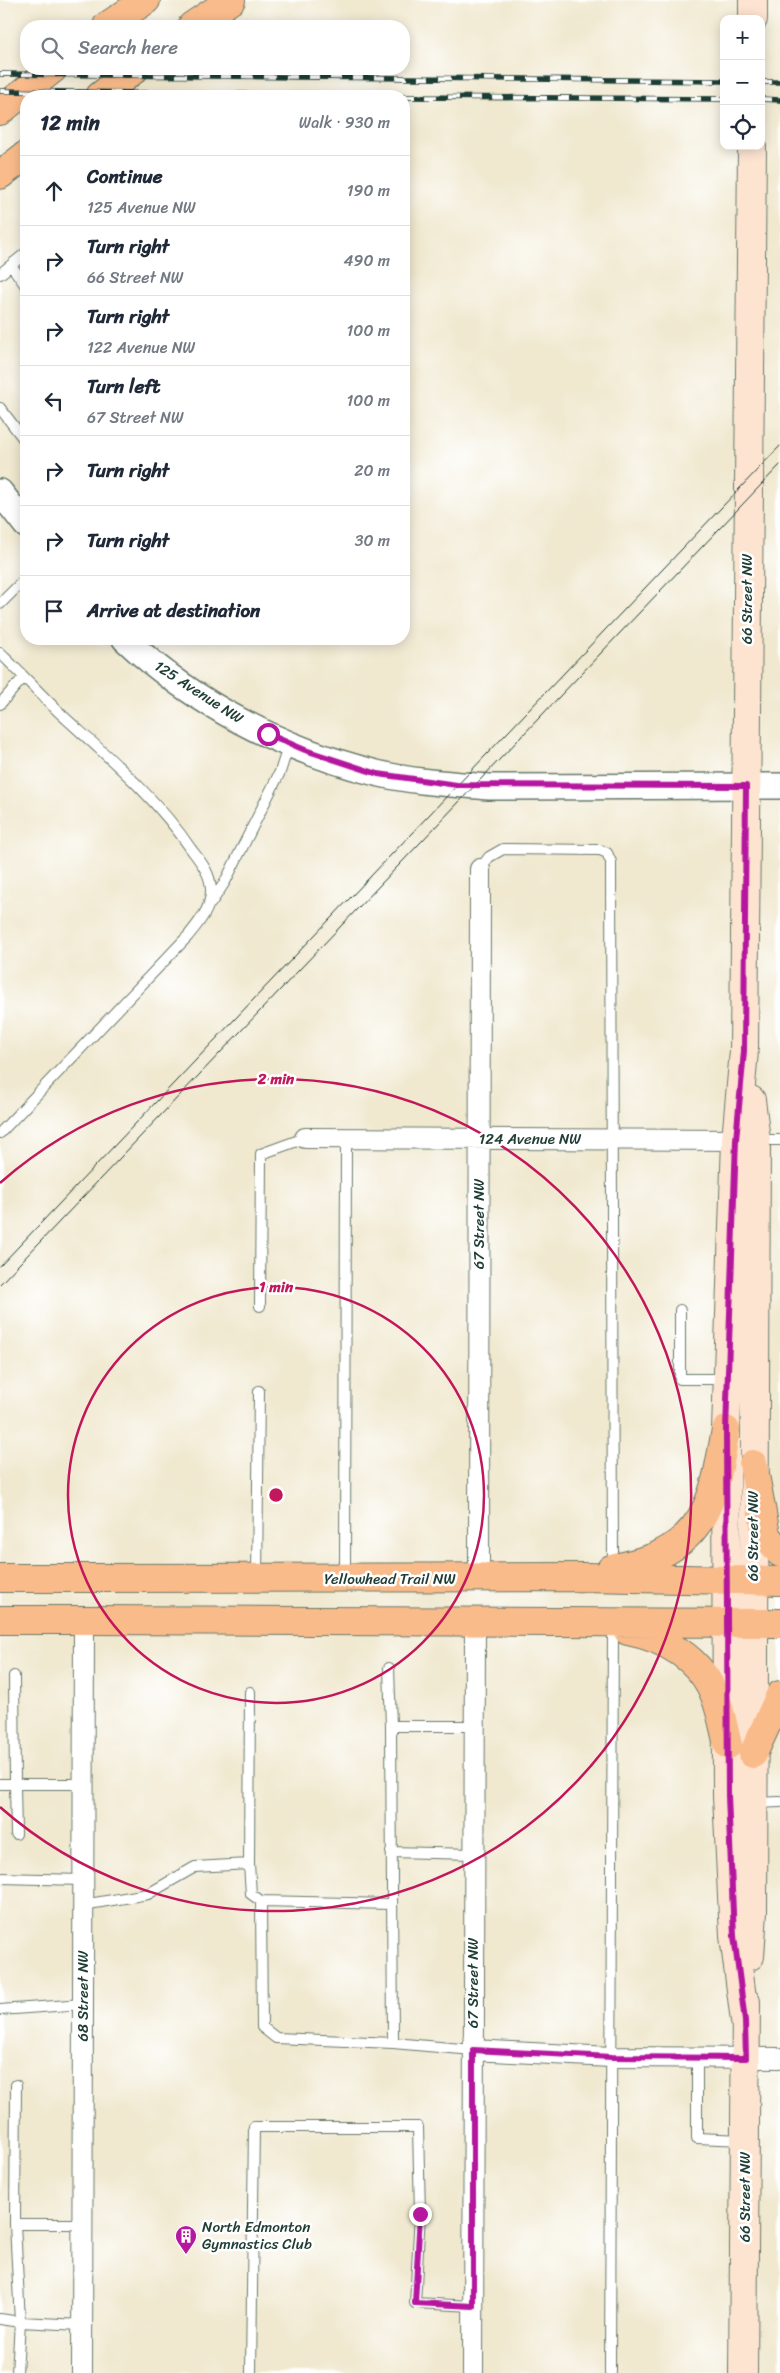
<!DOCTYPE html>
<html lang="en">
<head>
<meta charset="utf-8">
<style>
	body { margin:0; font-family:Sriracha,sans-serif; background:#f6f6f7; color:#1f2937 }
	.controls { position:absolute; right:15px; top:15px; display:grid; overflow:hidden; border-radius:10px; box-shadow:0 2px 12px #0003 }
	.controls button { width:45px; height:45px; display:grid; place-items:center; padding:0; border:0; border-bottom:1px solid #e0e1e3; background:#fff; color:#1f2937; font:25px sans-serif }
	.stop { position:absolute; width:15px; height:15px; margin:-11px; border:4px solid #b5179e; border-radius:50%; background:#fff }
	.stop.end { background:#b5179e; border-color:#fff; box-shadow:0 1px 5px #0008 }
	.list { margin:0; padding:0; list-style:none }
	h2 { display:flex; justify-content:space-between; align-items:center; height:65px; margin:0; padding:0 20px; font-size:21px }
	h2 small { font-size:16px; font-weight:400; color:#747a83 }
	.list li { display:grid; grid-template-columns:32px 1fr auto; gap:15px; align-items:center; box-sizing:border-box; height:70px; padding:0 20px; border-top:1px solid #e0e1e3 }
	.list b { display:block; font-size:19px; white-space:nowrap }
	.list p { margin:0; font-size:16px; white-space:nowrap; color:#747a83 }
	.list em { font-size:16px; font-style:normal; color:#747a83 }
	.icon { flex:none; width:28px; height:28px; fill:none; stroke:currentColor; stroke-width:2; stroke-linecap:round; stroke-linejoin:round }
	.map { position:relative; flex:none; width:780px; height:2373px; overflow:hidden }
	.search { position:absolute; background:#fff; box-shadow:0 2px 12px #0003; left:20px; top:20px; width:390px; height:55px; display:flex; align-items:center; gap:12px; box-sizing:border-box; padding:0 18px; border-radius:20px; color:#747a83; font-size:19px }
	.panel { position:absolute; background:#fff; box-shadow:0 2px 12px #0003; left:20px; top:90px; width:390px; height:555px; border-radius:20px }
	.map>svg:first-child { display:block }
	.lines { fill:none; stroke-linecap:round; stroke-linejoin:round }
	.service-casing { stroke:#68796a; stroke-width:12 }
	.minor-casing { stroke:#68796a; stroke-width:22 }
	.tertiary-casing { stroke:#68796a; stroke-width:28 }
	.secondary-casing { stroke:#68796a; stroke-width:30 }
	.primary-casing { stroke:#68796a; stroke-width:30 }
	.trunk-casing { stroke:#68796a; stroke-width:30 }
	.motorway-casing { stroke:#68796a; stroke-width:30 }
	.service { stroke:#fff; stroke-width:10 }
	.minor { stroke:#fff; stroke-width:20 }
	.tertiary { stroke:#fff; stroke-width:25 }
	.secondary { stroke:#fde4d1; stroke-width:28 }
	.primary { stroke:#fabb8b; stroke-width:28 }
	.trunk { stroke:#fabb8b; stroke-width:28 }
	.motorway { stroke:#fabb8b; stroke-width:28 }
	.tram { stroke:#1f3d34; stroke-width:1 }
	.rail-casing { stroke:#1f3d34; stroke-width:5.5 }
	.rail { stroke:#fff; stroke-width:4; stroke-dasharray:11; stroke-linecap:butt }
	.route { stroke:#b5179e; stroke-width:6 }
	.ring { fill:none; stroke:#c2185b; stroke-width:2.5 }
	.labels { text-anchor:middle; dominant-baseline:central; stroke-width:5; stroke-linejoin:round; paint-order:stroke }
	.street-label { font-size:15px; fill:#1f3d34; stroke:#fff }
	.poi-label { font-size:15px; fill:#1f3d34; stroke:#fff; text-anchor:start }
	.centre { fill:#c2185b; stroke:#fff; stroke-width:2.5 }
	.ring-label { font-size:15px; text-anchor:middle; font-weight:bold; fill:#c2185b; stroke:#fff; stroke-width:5; stroke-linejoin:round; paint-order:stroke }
</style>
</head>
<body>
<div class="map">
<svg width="780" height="2373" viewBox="0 0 780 2373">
	<rect width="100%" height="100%" fill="#fff"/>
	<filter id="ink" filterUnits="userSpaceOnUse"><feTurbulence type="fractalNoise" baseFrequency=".02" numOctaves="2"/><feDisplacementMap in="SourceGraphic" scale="10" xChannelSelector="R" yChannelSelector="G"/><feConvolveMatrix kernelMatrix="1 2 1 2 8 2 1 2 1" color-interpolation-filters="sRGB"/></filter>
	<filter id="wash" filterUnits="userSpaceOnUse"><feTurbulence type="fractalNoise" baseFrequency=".0096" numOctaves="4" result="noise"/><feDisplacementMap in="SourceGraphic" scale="20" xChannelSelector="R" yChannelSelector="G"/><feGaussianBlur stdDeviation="1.12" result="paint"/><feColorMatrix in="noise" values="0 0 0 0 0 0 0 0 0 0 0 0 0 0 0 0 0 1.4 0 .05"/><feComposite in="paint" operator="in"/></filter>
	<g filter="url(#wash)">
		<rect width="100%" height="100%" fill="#f0e8cf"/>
	</g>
	<g filter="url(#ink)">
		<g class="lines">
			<!-- service casing -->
			<g class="service-casing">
				<path id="service" d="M 11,265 L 26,286
					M 0,274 L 26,253
					M 0,408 L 26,442
					M 0,604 L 26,578
					M 0,653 C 21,673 41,695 62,715 C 108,757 156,797 191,849 C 198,858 208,870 210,882 C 215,904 201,920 188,936 L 0,1133
					M 0,704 L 24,677
					M 480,869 L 489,857 L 503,849 L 600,850 L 607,853 L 611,862 L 613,1567
					M 211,903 L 225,882 L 280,772 L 289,744
					M 756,1140 L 780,1140
					M 260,1306 L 261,1154 L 305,1138
					M 680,1310 L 680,1379 L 727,1379
					M 257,1578 L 259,1391
					M 345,1578 L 346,1138
					M 389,1668 L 391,1726
					M 14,1676 L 15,1784 L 84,1784
					M 250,1692 L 249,1864 L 251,1894 L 261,1901
					M 0,1784 L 15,1784 L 16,1834
					M 754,1803 L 780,1802
					M 391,1852 L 474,1854
					M 0,1878 L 83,1880
					M 391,1904 L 261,1901 L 262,2027 L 276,2038 L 393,2043
					M 83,1905 L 148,1894 L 195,1867 L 249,1864
					M 0,2010 L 83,2004
					M 473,2050 L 393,2043 L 391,1726 L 474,1726
					M 697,2057 L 697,2138 L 743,2140
					M 15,2224 L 16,2085
					M 0,2319 L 20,2322 L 17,2373
					M 82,2325 L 20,2322 L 15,2224 L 82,2224
					M 251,2373 L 254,2127 L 418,2127 L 420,2214 L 415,2303 L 473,2306
					M 610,2373 L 613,1624"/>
			</g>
			<!-- minor casing -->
			<g class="minor-casing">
				<path id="minor" d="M 305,1138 L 749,1140
					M 479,1578 L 480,869
					M 473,2050 L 611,2057 L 780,2058
					M 82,2373 L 84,1620
					M 473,2373 L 475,1622"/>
			</g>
			<!-- tertiary casing -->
			<g class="tertiary-casing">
				<path id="tertiary" d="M 0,492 L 26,525
					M 125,639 C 194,704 284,750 376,773 C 413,782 452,784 489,787 L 780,786"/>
			</g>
			<!-- secondary casing -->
			<g class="secondary-casing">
				<path id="secondary" d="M 753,19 L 753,0
					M 750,1956 L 753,1912 L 756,1140 L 751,1100
					M 745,2021 L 734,1936 L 727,1796 L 726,1430 L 736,1140 L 744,1051 L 752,146
					M 743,2373 L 746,2002"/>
			</g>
			<!-- primary casing -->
			<g class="primary-casing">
				<path id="primary" d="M 107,26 L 146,0
					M 192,26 L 231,0
					M 100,96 L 135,69
					M 0,111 L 53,69
					M 0,175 L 26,155"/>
			</g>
			<!-- trunk casing -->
			<g class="trunk-casing">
				<path id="trunk" d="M 753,1464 L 766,1535 L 780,1553
					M 611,1569 C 627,1565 645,1562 659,1555 C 713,1529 716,1481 726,1430
					M 84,1578 L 583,1577 L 780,1581
					M 84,1620 L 780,1623
					M 628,1631 C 665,1638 701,1659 715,1696 C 721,1711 724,1729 728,1745
					M 753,1754 L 780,1695"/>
			</g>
			<!-- motorway casing -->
			<g class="motorway-casing">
				<path id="motorway" d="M 0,1578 L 84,1578
					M 0,1620 L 84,1620"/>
			</g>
			<!-- service -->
			<use href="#service" class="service"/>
			<!-- minor -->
			<use href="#minor" class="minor"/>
			<!-- tertiary -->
			<use href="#tertiary" class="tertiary"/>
			<!-- secondary -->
			<use href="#secondary" class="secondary"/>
			<!-- primary -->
			<use href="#primary" class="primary"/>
			<!-- trunk -->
			<use href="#trunk" class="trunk"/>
			<!-- motorway -->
			<use href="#motorway" class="motorway"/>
			<!-- tram -->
			<path class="tram" d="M 0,1266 L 780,446
				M 0,1284 L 780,465"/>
			<!-- rail casing -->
			<g class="rail-casing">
				<path id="rail" d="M 0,74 L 724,81
					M 761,82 L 780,82
					M 0,91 L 373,96
					M 404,97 L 724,99
					M 761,99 L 780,100"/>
			</g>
			<!-- rail -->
			<use href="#rail" class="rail"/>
		</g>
	</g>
	<g class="lines" filter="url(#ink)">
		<!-- route -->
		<path class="route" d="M 268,734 L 305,750 L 378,774 L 457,785 L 746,786 L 744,1051 L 736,1140 L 726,1430 L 728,1796 L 734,1936 L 745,2021 L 746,2058 L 612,2057 L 473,2050 L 473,2306 L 415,2303 L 420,2214"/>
	</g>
	<!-- distance rings -->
	<g class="ring">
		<circle cx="276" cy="1495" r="208"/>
		<path d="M0 1183A416 416 0 1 1 0 1807"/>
	</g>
	<!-- icons -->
	<defs>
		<g id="building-pin" transform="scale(1.125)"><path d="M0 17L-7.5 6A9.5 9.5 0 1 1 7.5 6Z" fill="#b5179e" stroke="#fff"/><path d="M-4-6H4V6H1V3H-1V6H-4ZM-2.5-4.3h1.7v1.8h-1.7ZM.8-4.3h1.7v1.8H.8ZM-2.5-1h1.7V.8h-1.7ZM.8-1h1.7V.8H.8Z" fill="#fff"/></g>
	</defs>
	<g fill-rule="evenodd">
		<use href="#building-pin" x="186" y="2236"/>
	</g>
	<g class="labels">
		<!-- street labels -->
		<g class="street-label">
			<text transform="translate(747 599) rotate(-90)">66 Street NW</text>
			<text transform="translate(199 692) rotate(33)">125 Avenue NW</text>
			<text x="530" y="1139">124 Avenue NW</text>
			<text transform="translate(479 1224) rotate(-90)">67 Street NW</text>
			<text transform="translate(753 1536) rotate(-90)">66 Street NW</text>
			<text x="390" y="1579">Yellowhead Trail NW</text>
			<text transform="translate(473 1983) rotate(-90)">67 Street NW</text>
			<text transform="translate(83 1996) rotate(-90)">68 Street NW</text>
			<text transform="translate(745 2197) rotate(-90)">66 Street NW</text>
		</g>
		<!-- poi labels -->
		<g class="poi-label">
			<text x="202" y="2227">North Edmonton<tspan x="202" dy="17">Gymnastics Club</tspan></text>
		</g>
	</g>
	<circle cx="276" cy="1495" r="8" class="centre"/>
	<g class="ring-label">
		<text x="276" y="1084">2 min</text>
		<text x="276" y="1292">1 min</text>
	</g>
</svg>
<div class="controls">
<button>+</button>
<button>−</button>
<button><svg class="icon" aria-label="locate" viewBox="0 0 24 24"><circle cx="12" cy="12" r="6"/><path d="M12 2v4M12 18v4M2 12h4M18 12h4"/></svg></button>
</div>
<div class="stop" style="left:268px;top:734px"></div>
<div class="stop end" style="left:420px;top:2214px"></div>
<div class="search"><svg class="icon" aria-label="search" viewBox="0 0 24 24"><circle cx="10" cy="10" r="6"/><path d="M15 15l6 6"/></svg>Search here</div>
<section class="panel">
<h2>12 min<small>Walk · 930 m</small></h2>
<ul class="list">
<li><svg class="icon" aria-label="ahead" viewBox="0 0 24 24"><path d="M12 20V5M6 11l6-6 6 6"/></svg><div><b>Continue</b><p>125 Avenue NW</p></div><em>190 m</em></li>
<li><svg class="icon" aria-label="right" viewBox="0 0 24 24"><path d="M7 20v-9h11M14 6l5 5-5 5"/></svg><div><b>Turn right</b><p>66 Street NW</p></div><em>490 m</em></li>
<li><svg class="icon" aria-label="right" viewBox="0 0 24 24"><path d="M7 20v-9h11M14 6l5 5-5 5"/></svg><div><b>Turn right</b><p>122 Avenue NW</p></div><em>100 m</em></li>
<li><svg class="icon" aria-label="left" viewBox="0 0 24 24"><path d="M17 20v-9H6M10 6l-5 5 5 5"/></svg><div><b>Turn left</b><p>67 Street NW</p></div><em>100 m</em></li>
<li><svg class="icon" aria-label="right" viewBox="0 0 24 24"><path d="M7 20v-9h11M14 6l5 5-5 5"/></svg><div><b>Turn right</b></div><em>20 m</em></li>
<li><svg class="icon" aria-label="right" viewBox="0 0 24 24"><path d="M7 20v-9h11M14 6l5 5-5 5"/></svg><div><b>Turn right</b></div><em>30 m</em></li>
<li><svg class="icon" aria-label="arrive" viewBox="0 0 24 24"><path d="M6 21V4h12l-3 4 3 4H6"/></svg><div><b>Arrive at destination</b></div></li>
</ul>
</section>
</div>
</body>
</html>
